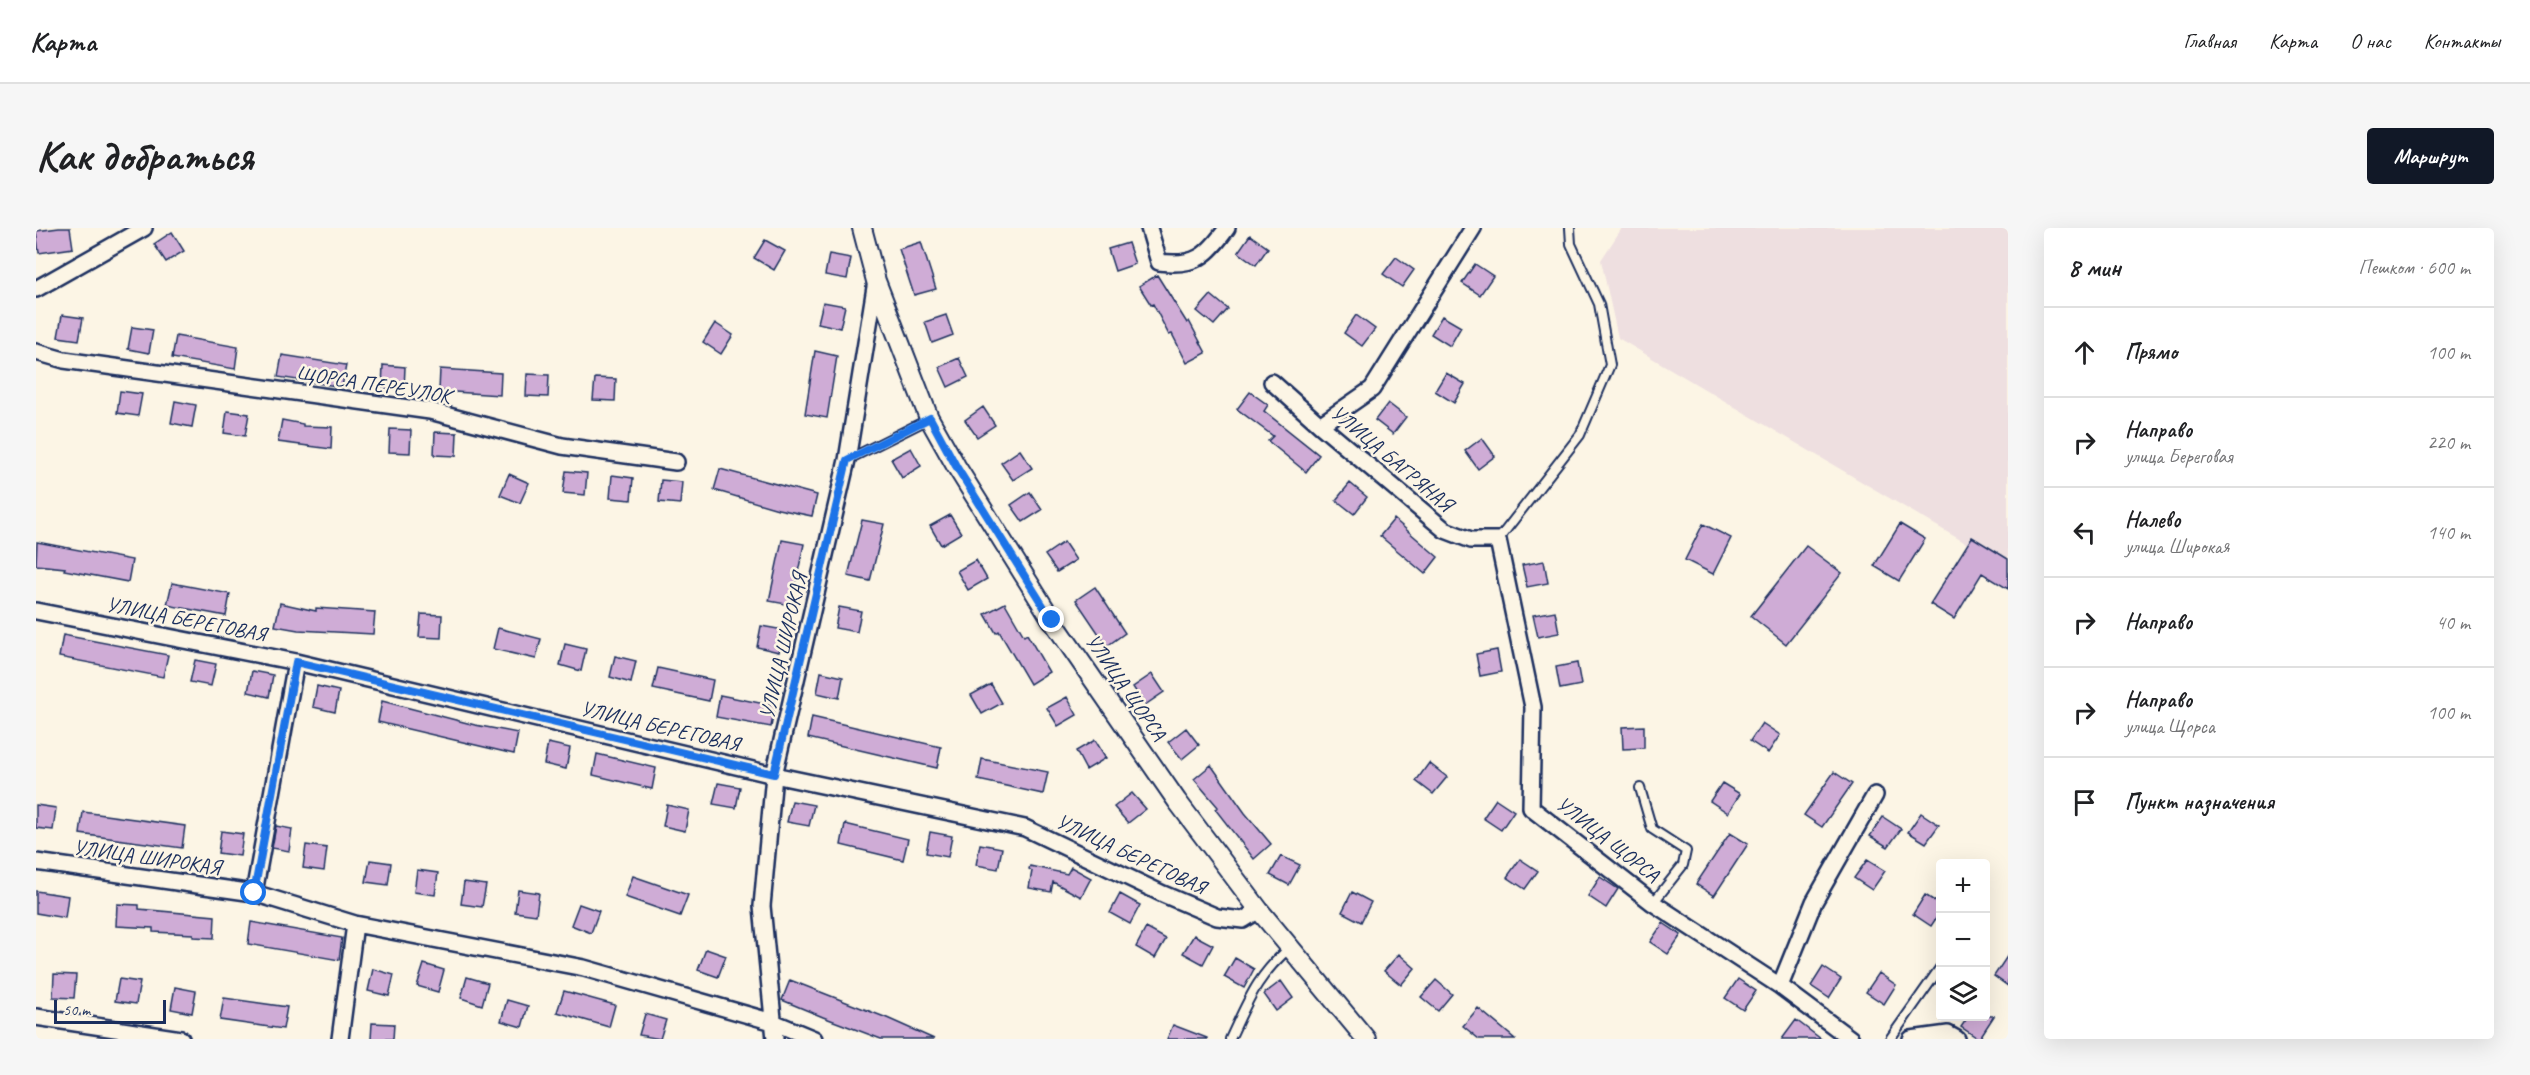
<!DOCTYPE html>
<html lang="ru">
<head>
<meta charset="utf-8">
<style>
	body { margin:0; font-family:Caveat,sans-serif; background:#f6f6f6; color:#202124 }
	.controls { position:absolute; right:18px; bottom:18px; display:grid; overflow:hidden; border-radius:6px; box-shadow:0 6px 24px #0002 }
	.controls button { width:54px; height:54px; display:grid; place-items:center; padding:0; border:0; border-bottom:2px solid #e0e0e0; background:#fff; color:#202124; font:30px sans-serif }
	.scale { position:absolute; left:18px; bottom:15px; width:112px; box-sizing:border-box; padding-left:6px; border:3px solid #1b2f5e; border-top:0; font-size:16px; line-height:21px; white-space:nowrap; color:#1b2f5e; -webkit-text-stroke:4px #fcf5e5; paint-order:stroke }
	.stop { position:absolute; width:18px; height:18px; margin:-14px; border:4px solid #1a73e8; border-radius:50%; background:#fff }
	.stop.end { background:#1a73e8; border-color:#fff; box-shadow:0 2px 6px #0008 }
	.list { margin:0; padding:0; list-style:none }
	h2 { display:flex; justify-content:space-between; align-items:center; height:78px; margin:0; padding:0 24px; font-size:26px }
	h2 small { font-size:20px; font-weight:400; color:#757577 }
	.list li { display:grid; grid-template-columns:39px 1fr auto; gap:18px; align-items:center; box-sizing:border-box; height:90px; padding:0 24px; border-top:2px solid #e0e0e0 }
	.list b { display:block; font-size:22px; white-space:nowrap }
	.list p { margin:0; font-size:20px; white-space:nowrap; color:#757577 }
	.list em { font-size:20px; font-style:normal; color:#757577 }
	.icon { flex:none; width:33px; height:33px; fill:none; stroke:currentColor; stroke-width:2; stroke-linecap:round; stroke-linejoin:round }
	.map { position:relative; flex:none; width:1972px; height:811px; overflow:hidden; border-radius:6px }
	header { display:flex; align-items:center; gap:36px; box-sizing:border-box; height:84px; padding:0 30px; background:#fff; border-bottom:2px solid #e0e0e0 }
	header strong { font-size:28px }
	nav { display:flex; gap:33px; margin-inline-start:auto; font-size:21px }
	.intro { display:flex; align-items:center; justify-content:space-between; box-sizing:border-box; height:144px; padding:0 36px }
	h1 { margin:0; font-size:42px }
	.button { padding:15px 27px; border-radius:6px; background:#111827; color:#fff; font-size:21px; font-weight:700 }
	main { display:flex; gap:36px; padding:0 36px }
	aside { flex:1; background:#fff; border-radius:6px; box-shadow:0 6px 24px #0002 }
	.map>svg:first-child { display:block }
	.built { fill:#eedfe0 }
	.building { fill:#cfacd6; stroke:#1b2f5e; stroke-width:1.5 }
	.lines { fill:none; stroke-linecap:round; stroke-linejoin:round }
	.service-casing { stroke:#1b2f5e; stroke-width:12 }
	.minor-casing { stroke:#1b2f5e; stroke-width:20 }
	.tertiary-casing { stroke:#1b2f5e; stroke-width:22 }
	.service { stroke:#fcf5e5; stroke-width:8 }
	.minor { stroke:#fcf5e5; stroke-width:15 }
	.tertiary { stroke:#fcf5e5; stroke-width:18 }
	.route { stroke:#1a73e8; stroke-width:8 }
	.labels { text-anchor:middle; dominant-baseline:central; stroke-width:5; stroke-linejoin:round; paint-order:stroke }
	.street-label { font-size:21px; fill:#1b2f5e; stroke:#fcf5e5 }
</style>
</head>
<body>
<header>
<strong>Карта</strong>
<nav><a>Главная</a><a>Карта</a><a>О нас</a><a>Контакты</a></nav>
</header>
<div class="intro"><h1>Как добраться</h1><a class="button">Маршрут</a></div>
<main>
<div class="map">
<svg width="1972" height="811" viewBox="0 0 1972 811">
	<rect width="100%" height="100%" fill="#fcf5e5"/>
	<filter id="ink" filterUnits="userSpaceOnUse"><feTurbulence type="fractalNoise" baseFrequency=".0167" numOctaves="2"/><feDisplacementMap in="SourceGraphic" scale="12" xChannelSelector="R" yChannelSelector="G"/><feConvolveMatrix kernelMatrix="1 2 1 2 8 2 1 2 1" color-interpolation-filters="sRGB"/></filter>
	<g filter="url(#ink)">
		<!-- built -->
		<path class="built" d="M 1586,0 L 1972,0 L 1972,340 L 1582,110 L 1565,32 Z"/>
		<!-- building -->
		<path class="building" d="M 23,0 L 34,0 L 37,20 L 3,25 L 0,3 Z
			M 136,4 L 148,23 L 130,34 L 118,16 Z
			M 1214,7 L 1232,20 L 1220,37 L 1202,24 Z
			M 729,12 L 749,23 L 738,42 L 718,30 Z
			M 885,14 L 900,61 L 878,67 L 863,21 Z
			M 1092,15 L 1099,36 L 1079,43 L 1072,21 Z
			M 793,26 L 815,30 L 811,51 L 789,47 Z
			M 1360,29 L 1378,42 L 1366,59 L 1347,46 Z
			M 1439,36 L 1457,48 L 1444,67 L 1426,55 Z
			M 1121,47 L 1151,95 L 1153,93 L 1170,125 L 1151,135 L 1136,106 L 1133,107 L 1117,76 L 1115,77 L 1103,58 Z
			M 1175,67 L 1192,81 L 1178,97 L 1161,83 Z
			M 787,74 L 809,78 L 804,100 L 782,95 Z
			M 26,87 L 47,90 L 43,112 L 22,109 Z
			M 910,87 L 917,107 L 896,115 L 889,94 Z
			M 1320,87 L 1339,101 L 1326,118 L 1308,105 Z
			M 1406,88 L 1425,99 L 1414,118 L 1395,106 Z
			M 679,95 L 697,107 L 685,126 L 667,114 Z
			M 96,99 L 117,102 L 113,125 L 92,121 Z
			M 140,108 L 202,119 L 199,141 L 136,130 Z
			M 779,123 L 801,128 L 791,190 L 769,186 Z
			M 246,127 L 310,137 L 306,159 L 242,149 Z
			M 923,130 L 932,149 L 912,159 L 903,139 Z
			M 347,137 L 369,139 L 368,161 L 346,160 Z
			M 404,141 L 465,145 L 464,167 L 403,163 Z
			M 1410,145 L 1429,156 L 1418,175 L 1399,163 Z
			M 491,146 L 513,147 L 512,169 L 490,168 Z
			M 559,150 L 580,151 L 579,173 L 557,172 Z
			M 84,163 L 106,166 L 102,188 L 81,185 Z
			M 1214,164 L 1232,177 L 1228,183 L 1283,227 L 1270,244 L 1232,213 L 1237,208 L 1201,181 Z
			M 139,173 L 160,177 L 156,199 L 135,195 Z
			M 1352,175 L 1370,189 L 1357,206 L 1339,192 Z
			M 947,179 L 959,197 L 941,209 L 929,192 Z
			M 191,183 L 213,186 L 209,208 L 188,205 Z
			M 246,192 L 267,196 L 267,198 L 296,199 L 295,221 L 242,214 Z
			M 354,201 L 375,202 L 374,225 L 353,224 Z
			M 399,204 L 421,205 L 420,228 L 398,227 Z
			M 1446,210 L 1459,228 L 1442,241 L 1429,223 Z
			M 875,220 L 885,238 L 866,250 L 855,231 Z
			M 984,222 L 996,240 L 977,252 L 965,235 Z
			M 684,241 L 781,267 L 776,288 L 742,281 L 678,262 Z
			M 530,243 L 551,245 L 549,267 L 527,265 Z
			M 473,246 L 493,255 L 484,275 L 464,267 Z
			M 576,247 L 597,250 L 595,272 L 574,270 Z
			M 625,252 L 646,254 L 644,276 L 623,274 Z
			M 1314,255 L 1331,269 L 1318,286 L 1300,272 Z
			M 994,264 L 1006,282 L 987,294 L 975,277 Z
			M 914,287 L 925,305 L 905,317 L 894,298 Z
			M 1358,291 L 1402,329 L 1389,346 L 1344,308 Z
			M 826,292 L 848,296 L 834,353 L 812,348 Z
			M 1667,296 L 1695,310 L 1677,346 L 1649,332 Z
			M 1864,296 L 1889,311 L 1863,353 L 1838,338 Z
			M 1936,309 L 1972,331 L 1972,361 L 1946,345 L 1918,391 L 1894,376 Z
			M 746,312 L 768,316 L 755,377 L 733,373 Z
			M 1,314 L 96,332 L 92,354 L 28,342 L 29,340 L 0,337 Z
			M 1028,314 L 1040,332 L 1021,344 L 1009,327 Z
			M 1770,318 L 1806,345 L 1750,416 L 1715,388 Z
			M 940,332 L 951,351 L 932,362 L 921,343 Z
			M 1508,333 L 1512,355 L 1491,359 L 1486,337 Z
			M 136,355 L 194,366 L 190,388 L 131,377 Z
			M 1059,359 L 1089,405 L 1071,418 L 1040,372 Z
			M 244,375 L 280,383 L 280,380 L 339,384 L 337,406 L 262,402 L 239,398 Z
			M 969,375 L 988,408 L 991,406 L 1013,444 L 994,456 L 963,403 L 960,405 L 949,386 Z
			M 803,379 L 825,383 L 821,404 L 799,400 Z
			M 1519,383 L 1523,405 L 1502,409 L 1497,387 Z
			M 385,386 L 406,387 L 405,410 L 383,409 Z
			M 725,398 L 748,402 L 743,424 L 721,419 Z
			M 462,400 L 505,411 L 500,431 L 457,421 Z
			M 27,407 L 132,427 L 127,449 L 23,429 Z
			M 529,416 L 550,421 L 545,443 L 524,437 Z
			M 1461,422 L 1465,444 L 1444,448 L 1440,426 Z
			M 579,428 L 600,433 L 595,455 L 574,449 Z
			M 159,432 L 180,436 L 175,458 L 154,454 Z
			M 1541,435 L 1545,457 L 1524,461 L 1520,439 Z
			M 622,440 L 677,452 L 673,473 L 617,461 Z
			M 216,443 L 237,447 L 233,469 L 212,464 Z
			M 785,444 L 807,449 L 803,470 L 781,465 Z
			M 1116,446 L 1128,464 L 1109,477 L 1097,459 Z
			M 955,456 L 966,475 L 946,486 L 935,467 Z
			M 281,458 L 303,463 L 299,484 L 277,479 Z
			M 684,467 L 739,478 L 735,499 L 680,489 Z
			M 1031,469 L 1041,487 L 1022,498 L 1011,480 Z
			M 346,473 L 439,497 L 482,505 L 478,526 L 342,494 Z
			M 776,489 L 905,519 L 901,540 L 772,510 Z
			M 1726,495 L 1744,507 L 1732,525 L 1714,513 Z
			M 1608,498 L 1608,520 L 1587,521 L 1586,499 Z
			M 1150,500 L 1163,517 L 1146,531 L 1132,514 Z
			M 1059,512 L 1070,530 L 1050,542 L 1040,523 Z
			M 512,515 L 534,520 L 530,541 L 508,536 Z
			M 561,526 L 620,540 L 616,561 L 557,547 Z
			M 946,531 L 1012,544 L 1007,566 L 942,552 Z
			M 1393,535 L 1411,549 L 1397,566 L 1380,553 Z
			M 1175,537 L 1209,585 L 1235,616 L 1218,631 L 1179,581 L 1182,579 L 1158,551 Z
			M 1798,544 L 1816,556 L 1786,599 L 1768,587 Z
			M 682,555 L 704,559 L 700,580 L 677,576 Z
			M 1686,555 L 1704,566 L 1692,585 L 1674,573 Z
			M 1096,565 L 1110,581 L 1092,595 L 1078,579 Z
			M 1460,571 L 1478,583 L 1465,602 L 1447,590 Z
			M 756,573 L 778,577 L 773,598 L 751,594 Z
			M 0,577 L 20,580 L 17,602 L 0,600 Z
			M 631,577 L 653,582 L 649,603 L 627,598 Z
			M 47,584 L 149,598 L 146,620 L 44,606 Z
			M 1885,585 L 1903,597 L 1890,615 L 1872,604 Z
			M 1847,589 L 1865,601 L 1852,619 L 1834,608 Z
			M 809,596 L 872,611 L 867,632 L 805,617 Z
			M 240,598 L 256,601 L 253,623 L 236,620 Z
			M 185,603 L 207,606 L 204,628 L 182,625 Z
			M 894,604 L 916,608 L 912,629 L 890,625 Z
			M 1694,605 L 1712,616 L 1678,668 L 1660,656 Z
			M 944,616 L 966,620 L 962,641 L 940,637 Z
			M 270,617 L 291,620 L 288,643 L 267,640 Z
			M 1245,628 L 1264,637 L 1253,657 L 1234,647 Z
			M 1484,631 L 1502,643 L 1489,661 L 1471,649 Z
			M 334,632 L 355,635 L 352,657 L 330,654 Z
			M 1831,632 L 1849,643 L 1836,662 L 1818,650 Z
			M 994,638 L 1031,646 L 1035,639 L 1055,650 L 1045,669 L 1017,654 L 1015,664 L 993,660 L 996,643 L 993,641 Z
			M 381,642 L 402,645 L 399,667 L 378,664 Z
			M 597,648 L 652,667 L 644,688 L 589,669 Z
			M 1564,649 L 1582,661 L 1570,680 L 1552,668 Z
			M 428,654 L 450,657 L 446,679 L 425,676 Z
			M 482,662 L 503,665 L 500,687 L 479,684 Z
			M 0,663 L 32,668 L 29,690 L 0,685 Z
			M 1316,664 L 1335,674 L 1325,694 L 1306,684 Z
			M 1084,666 L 1104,677 L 1094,696 L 1074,685 Z
			M 1889,667 L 1905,677 L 1905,683 L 1895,698 L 1877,686 Z
			M 81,676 L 103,677 L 103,681 L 179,688 L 178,710 L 157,709 L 157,706 L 117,704 L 117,700 L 80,698 Z
			M 543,676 L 563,683 L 555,705 L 535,697 Z
			M 215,694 L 306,710 L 303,732 L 212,716 Z
			M 1627,695 L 1645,707 L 1632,726 L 1614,714 Z
			M 1110,700 L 1130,711 L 1119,730 L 1100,719 Z
			M 1158,707 L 1177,717 L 1167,736 L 1147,725 Z
			M 670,721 L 690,728 L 682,749 L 662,742 Z
			M 1363,726 L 1379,740 L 1365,757 L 1348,743 Z
			M 1972,727 L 1972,758 L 1958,748 Z
			M 1199,730 L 1218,741 L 1208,760 L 1188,749 Z
			M 388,736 L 408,742 L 402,764 L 381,758 Z
			M 1787,739 L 1805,751 L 1793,770 L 1775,758 Z
			M 337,741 L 358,747 L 353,768 L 332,763 Z
			M 1843,745 L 1860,757 L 1848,776 L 1830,764 Z
			M 18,746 L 40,747 L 38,770 L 17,769 Z
			M 431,749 L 452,755 L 446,777 L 425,770 Z
			M 83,751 L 104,754 L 100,776 L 79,773 Z
			M 1702,751 L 1720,763 L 1707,782 L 1689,770 Z
			M 754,752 L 851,790 L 898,811 L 845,811 L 787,789 L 746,772 Z
			M 1400,752 L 1416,766 L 1402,783 L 1385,769 Z
			M 1245,753 L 1257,770 L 1240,783 L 1228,766 Z
			M 139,759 L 160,763 L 156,785 L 135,781 Z
			M 528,763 L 579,777 L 573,799 L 521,784 Z
			M 188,770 L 251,779 L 247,801 L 184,792 Z
			M 471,772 L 492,778 L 486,799 L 465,793 Z
			M 1442,780 L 1479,811 L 1443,811 L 1427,798 Z
			M 609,786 L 630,792 L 624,811 L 603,807 Z
			M 1950,788 L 1958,788 L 1943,811 L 1925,799 L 1932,789 Z
			M 1760,792 L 1785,811 L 1746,811 Z
			M 336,795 L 358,796 L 357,811 L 335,811 Z
			M 1137,797 L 1171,810 L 1171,811 L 1131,811 Z"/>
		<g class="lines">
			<!-- service casing -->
			<g class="service-casing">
				<path id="service" d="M 813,231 L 893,191
					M 1462,312 L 1544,207 L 1574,137 L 1563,76 L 1535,16 L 1534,0
					M 1604,560 L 1616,601 L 1650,623 L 1647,637 L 1617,675
					M 1194,811 C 1212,773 1221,747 1255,719
					M 1854,811 L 1904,740"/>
			</g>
			<!-- minor casing -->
			<g class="minor-casing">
				<path id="minor" d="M 1113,0 L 1123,34 C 1159,39 1171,28 1191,0
					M 0,61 L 108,0
					M 0,124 L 28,132 L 394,183 L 526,218 L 640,234
					M 1236,154 L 1284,197 L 1409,302 L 1435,312 L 1462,312 L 1497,479 L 1495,580 L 1617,675 L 1744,758 L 1815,811
					M 1284,197 L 1336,161 L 1437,0
					M 0,383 L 260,434 L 738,547 L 989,600 L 1127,666 L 1181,689 L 1207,692 L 1223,682
					M 0,634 L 218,665 L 319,696 L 548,740 L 737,794 L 778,811
					M 218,665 L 260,434
					M 1744,758 L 1778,674 L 1839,567
					M 0,789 L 145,811
					M 304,811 L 319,696
					M 739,811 L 726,678 L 738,547 L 811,232 L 840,53
					M 1875,811 L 1912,806 L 1921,811"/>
			</g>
			<!-- tertiary casing -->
			<g class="tertiary-casing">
				<path id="tertiary" d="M 826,0 L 840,53 L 893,190 L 920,238 L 1016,392 L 1141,573 L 1223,682 L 1330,811"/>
			</g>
			<!-- service -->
			<use href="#service" class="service"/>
			<!-- minor -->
			<use href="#minor" class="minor"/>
			<!-- tertiary -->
			<use href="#tertiary" class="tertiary"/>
		</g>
	</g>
	<g class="lines" filter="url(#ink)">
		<!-- route -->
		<path class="route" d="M 218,665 L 260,434 L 738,546 L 811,232 L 894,190 L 920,238 L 1016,392"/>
	</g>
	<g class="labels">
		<!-- street labels -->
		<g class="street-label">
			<text transform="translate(338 156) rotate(9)">ЩОРСА ПЕРЕУЛОК</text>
			<text transform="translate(1356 230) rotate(40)">УЛИЦА БАГРЯНАЯ</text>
			<text transform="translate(150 391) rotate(11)">УЛИЦА БЕРЕГОВАЯ</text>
			<text transform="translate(747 418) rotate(-77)">УЛИЦА ШИРОКАЯ</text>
			<text transform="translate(1090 459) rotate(55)">УЛИЦА ЩОРСА</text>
			<text transform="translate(624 498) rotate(13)">УЛИЦА БЕРЕГОВАЯ</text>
			<text transform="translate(1572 611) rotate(38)">УЛИЦА ЩОРСА</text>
			<text transform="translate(1095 626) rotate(25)">УЛИЦА БЕРЕГОВАЯ</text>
			<text transform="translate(111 629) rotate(8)">УЛИЦА ШИРОКАЯ</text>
		</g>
	</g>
</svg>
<div class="controls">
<button>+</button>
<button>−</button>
<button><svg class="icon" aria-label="layers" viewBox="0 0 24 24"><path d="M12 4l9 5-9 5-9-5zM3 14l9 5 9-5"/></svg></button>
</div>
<div class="scale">50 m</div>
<div class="stop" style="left:218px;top:665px"></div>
<div class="stop end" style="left:1016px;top:392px"></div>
</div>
<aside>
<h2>8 мин<small>Пешком · 600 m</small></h2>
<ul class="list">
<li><svg class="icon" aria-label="ahead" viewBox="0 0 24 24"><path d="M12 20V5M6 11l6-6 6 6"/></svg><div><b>Прямо</b></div><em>100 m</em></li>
<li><svg class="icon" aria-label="right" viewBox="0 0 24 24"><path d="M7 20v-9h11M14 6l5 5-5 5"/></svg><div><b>Направо</b><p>улица Береговая</p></div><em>220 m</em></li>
<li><svg class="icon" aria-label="left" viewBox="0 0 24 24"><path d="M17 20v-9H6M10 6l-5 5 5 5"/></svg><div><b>Налево</b><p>улица Широкая</p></div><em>140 m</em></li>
<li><svg class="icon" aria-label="right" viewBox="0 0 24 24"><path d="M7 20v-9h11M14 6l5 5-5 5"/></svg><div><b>Направо</b></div><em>40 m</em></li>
<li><svg class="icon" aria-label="right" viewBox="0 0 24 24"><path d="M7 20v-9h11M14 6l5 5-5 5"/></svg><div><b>Направо</b><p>улица Щорса</p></div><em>100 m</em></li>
<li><svg class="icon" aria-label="arrive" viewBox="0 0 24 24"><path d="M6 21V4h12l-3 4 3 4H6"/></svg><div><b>Пункт назначения</b></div></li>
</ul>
</aside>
</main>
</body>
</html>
